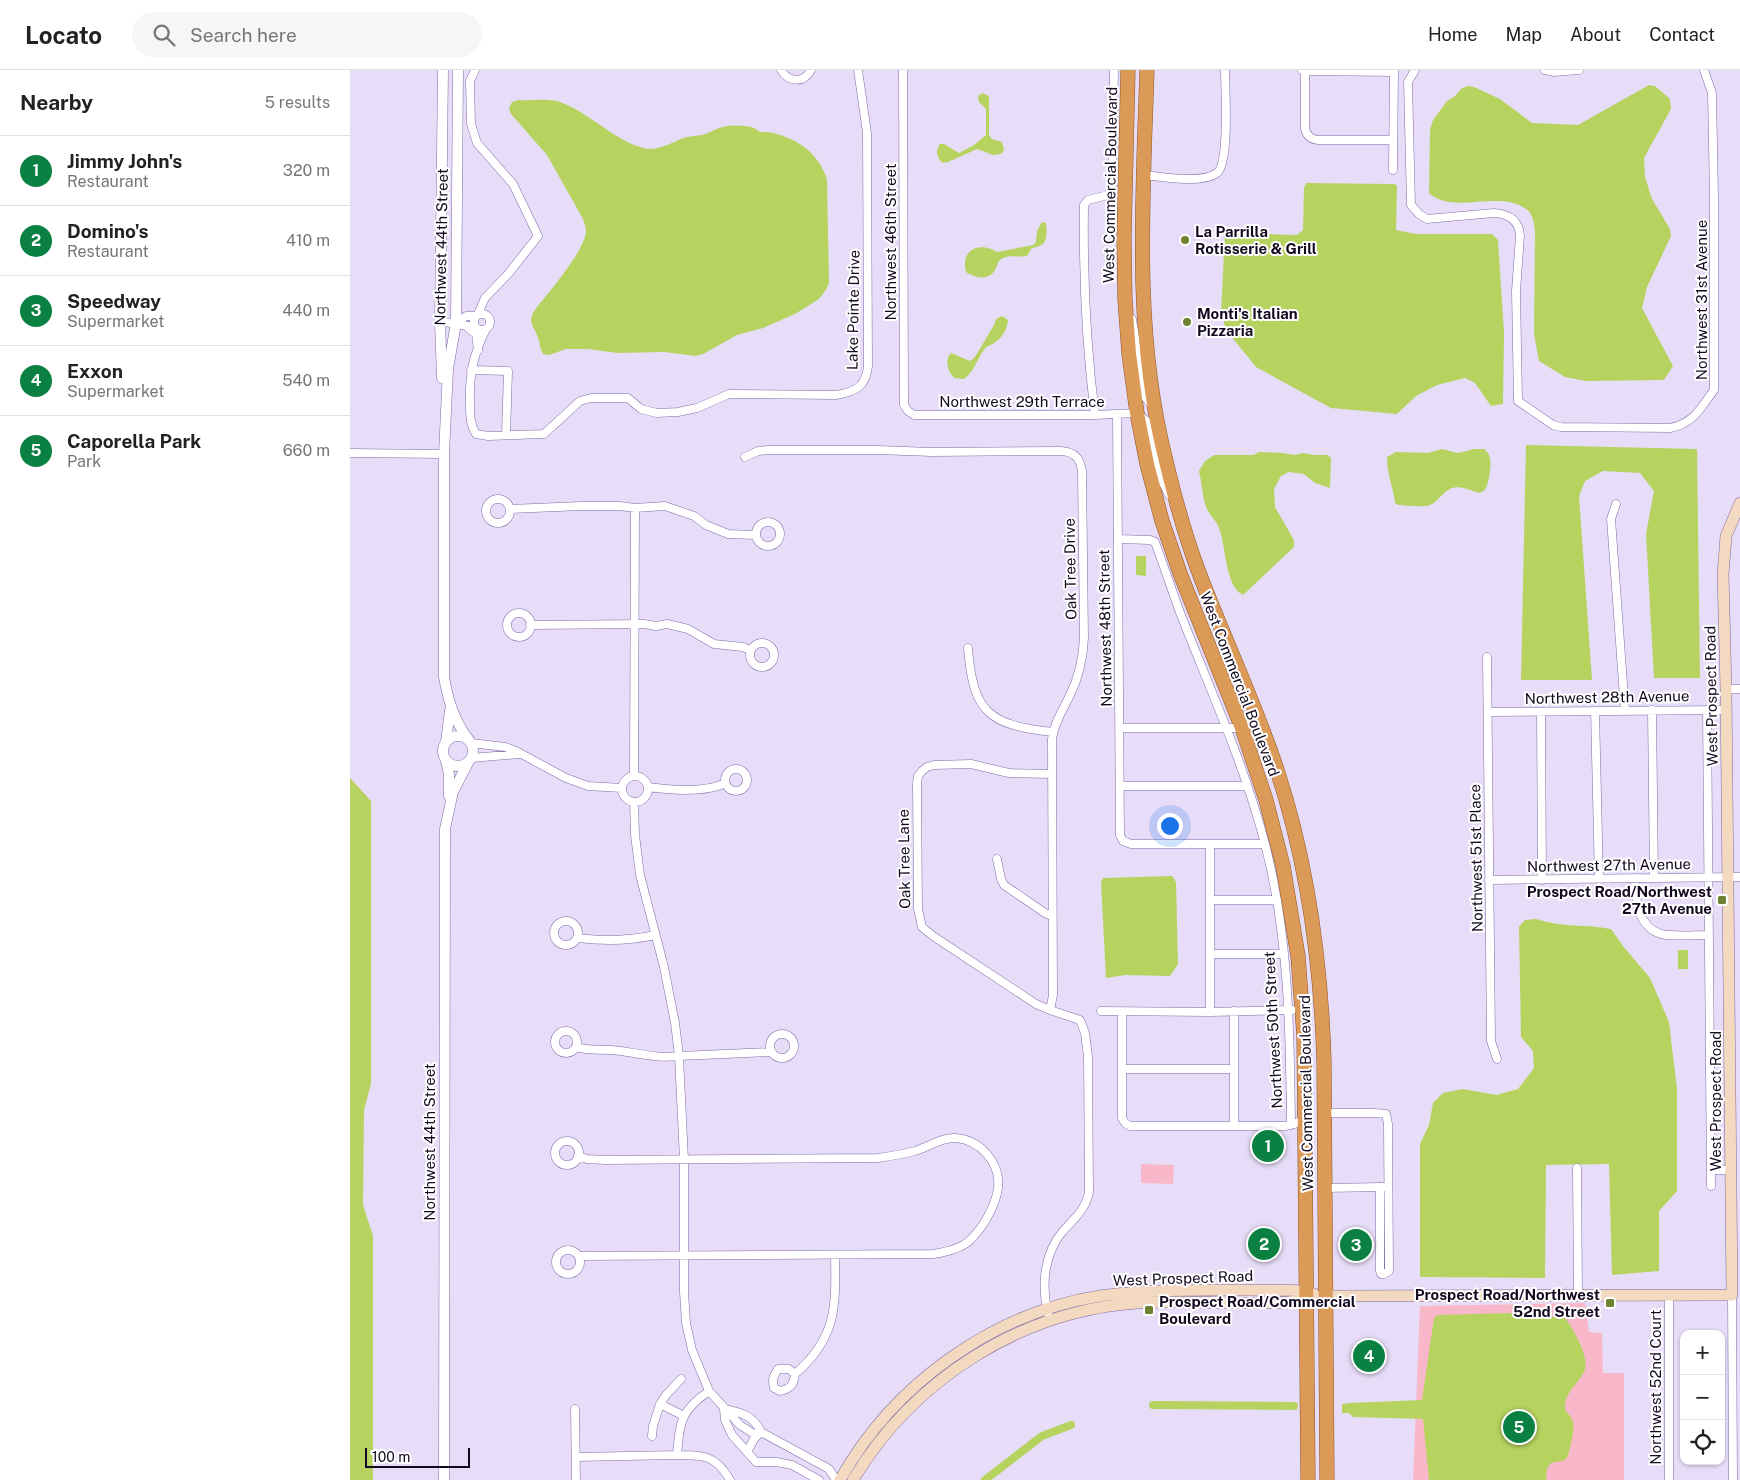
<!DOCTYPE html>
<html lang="en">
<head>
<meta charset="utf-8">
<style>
	body { margin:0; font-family:"Public Sans",sans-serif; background:#f6f6f6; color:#222 }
	.controls { position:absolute; right:15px; bottom:15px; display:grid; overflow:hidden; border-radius:10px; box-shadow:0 1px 4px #0004 }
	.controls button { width:45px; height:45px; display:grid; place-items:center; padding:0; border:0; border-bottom:1px solid #e0e0e0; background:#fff; color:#222; font:25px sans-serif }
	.scale { position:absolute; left:15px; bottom:12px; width:105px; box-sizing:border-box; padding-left:5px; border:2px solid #12081f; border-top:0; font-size:14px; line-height:18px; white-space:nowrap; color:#12081f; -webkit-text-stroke:4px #fff; paint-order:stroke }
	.you { position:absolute; left:819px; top:755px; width:18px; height:18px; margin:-12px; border:4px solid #fff; border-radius:50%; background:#1a73e8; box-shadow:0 0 0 8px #1a73e833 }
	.badge { display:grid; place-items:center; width:32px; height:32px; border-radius:50%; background:#0b8043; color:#fff; font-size:16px; font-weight:700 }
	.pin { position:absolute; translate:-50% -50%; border:2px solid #fff; box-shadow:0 1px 5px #0006 }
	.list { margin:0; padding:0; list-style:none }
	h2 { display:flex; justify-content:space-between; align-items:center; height:65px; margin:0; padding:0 20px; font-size:21px }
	h2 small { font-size:16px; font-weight:400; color:#767676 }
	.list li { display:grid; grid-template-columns:32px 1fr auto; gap:15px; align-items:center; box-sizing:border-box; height:70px; padding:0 20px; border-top:1px solid #e0e0e0 }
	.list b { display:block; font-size:19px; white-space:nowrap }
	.list p { margin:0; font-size:16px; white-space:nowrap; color:#767676 }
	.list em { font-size:16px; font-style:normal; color:#767676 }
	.icon { flex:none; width:28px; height:28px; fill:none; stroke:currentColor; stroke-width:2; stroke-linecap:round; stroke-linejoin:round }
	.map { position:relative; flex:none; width:1390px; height:1410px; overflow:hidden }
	header { display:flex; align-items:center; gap:30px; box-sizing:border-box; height:70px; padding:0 25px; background:#fff; border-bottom:1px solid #e0e0e0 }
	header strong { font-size:24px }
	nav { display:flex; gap:28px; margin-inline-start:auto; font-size:18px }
	.search { width:350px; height:45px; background:#f6f6f6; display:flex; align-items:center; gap:12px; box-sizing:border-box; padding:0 18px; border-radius:28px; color:#767676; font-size:19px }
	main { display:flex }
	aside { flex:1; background:#fff }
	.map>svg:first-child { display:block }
	.green { fill:#f9b8c9 }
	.water { fill:#b6d35f }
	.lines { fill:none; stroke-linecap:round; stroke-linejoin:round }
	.canal { stroke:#b6d35f; stroke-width:8 }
	.minor-casing { stroke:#826ba7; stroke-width:9 }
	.tertiary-casing { stroke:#826ba7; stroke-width:11 }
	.secondary-casing { stroke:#826ba7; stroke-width:12 }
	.trunk-casing { stroke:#8f5628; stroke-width:15 }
	.minor { stroke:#fff; stroke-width:8 }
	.tertiary { stroke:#fff; stroke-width:10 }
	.secondary { stroke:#f2d9c0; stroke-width:11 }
	.trunk { stroke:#db9a57; stroke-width:14 }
	.poi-dot { fill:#6f8232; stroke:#fff; stroke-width:2 }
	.labels { text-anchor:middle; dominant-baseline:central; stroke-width:4; stroke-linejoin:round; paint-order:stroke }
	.street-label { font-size:15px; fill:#12081f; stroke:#fff }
	.poi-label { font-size:15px; font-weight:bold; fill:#12081f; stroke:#fff; text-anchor:start }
</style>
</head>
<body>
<header>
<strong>Locato</strong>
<div class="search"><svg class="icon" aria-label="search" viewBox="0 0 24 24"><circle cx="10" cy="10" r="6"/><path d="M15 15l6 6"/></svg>Search here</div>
<nav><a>Home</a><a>Map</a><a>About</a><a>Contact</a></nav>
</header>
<main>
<aside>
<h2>Nearby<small>5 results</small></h2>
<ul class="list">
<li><span class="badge">1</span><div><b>Jimmy John's</b><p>Restaurant</p></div><em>320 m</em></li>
<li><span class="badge">2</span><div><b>Domino's</b><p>Restaurant</p></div><em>410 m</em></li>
<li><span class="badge">3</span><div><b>Speedway</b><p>Supermarket</p></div><em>440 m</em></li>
<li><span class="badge">4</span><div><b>Exxon</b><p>Supermarket</p></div><em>540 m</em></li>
<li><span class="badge">5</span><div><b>Caporella Park</b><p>Park</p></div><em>660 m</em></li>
</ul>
</aside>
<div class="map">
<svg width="1390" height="1410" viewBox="0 0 1390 1410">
	<rect width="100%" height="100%" fill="#e7ddf8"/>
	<!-- green -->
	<path class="green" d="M 791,1094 L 824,1095 L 823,1114 L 791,1113 Z
		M 1235,1233 L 1239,1262 L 1252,1263 L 1253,1303 L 1274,1303 L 1274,1410 L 1063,1410 L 1070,1236 Z"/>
	<!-- water -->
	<path class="water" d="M 1299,15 L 1305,16 L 1320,29 L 1321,39 L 1294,88 L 1295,107 L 1302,129 L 1320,159 L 1321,166 L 1297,217 L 1292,238 L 1323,296 L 1314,310 L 1236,311 L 1215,307 L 1189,291 L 1184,264 L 1185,162 C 1184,155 1184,149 1180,143 C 1178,140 1175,138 1171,136 C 1144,122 1102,144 1079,123 L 1080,60 L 1083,50 L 1097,31 L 1105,26 L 1112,18 L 1118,16 L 1124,17 L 1150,29 L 1182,53 L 1228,55 Z
		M 632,23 L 639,26 L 639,65 L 642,69 L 652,72 L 654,80 L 651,84 L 643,85 L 627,79 L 598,92 L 592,93 C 587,86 585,82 590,74 L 594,74 L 609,83 L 624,75 L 636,65 L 636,39 L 629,32 L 628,26 Z
		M 168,30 C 181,31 198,28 210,32 C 240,43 262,69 293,78 C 307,82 321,73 333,68 C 340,66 346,66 352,65 C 357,64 367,58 373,57 C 382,55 395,55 404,58 C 406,59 408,61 410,62 C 413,62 415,62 418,62 C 446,67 468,82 477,109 L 479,213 L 476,220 L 469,229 L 445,244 L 413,258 L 387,265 L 353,284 L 346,286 L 314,282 L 268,283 L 238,279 L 216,279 L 199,285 L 193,284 C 190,278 190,274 188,268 C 185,256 177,255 184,241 C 197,224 235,181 236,161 C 236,157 234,153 233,149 L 197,85 L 161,44 L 159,38 L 162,32 Z
		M 956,113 L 1043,114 L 1047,115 L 1046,160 L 1066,164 L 1142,164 L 1148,170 L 1154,263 L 1153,334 L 1141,336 L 1125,313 L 1115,308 L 1087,315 L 1066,326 L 1047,344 L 981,338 L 906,297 L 876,260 L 871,242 L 875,163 L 947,165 L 953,160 L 954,118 Z
		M 692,152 L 696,153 C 697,157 697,171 693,174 C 691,176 685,177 681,179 L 677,186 C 669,188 660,184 653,188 C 647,191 648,195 645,200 C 638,211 625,208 616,202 C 610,180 629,171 647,182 L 683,175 L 686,172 L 687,161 Z
		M 652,246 L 658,250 C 657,260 652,268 644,273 C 640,276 637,275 634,280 C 626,290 625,301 614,309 L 604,308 C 598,301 594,291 601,283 L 620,291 L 625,287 L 644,255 L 646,249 Z
		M 1176,375 L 1347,379 L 1350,608 L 1304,608 L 1296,464 L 1304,421 L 1290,403 L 1253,401 L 1235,411 L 1229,426 L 1242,610 L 1171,610 Z
		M 1092,379 L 1108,383 L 1124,379 L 1134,379 C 1141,384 1141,392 1140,400 C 1136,441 1122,412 1102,418 C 1093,421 1088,432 1080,435 C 1071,438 1057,435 1048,435 L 1045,433 C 1043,416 1037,405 1037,387 L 1046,382 L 1078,383 Z
		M 909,382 L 932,383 L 945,385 L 953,383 L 964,385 L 978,385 L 981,388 L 980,418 L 965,413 L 954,404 L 939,402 L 931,406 L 924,419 L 925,437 L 944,470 L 944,477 L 893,525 C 875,517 876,475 869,458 C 867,451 860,446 857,439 C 852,428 852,413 849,401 L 855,391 L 864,385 L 904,385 Z
		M 786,486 L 796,486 L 796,506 L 786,505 Z
		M 0,708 L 21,731 L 21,1014 L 14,1040 L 13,1135 L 23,1166 L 23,1410 L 0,1410 Z
		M 822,806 L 826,812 L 828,894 L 820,906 L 775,905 L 756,908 L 751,812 L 753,808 Z
		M 1186,849 C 1214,858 1234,854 1261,859 L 1273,876 L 1300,908 L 1319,952 L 1327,1019 L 1327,1121 L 1309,1141 L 1309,1201 L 1262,1205 L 1259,1094 L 1196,1095 L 1195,1208 L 1070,1207 L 1070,1074 L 1079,1055 L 1083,1033 L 1093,1023 L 1113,1019 L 1146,1025 L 1168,1019 L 1184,998 L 1183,981 L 1171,967 L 1169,857 L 1175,850 Z
		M 1328,880 L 1338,880 L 1338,899 L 1328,899 Z
		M 1161,1243 L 1172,1247 L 1214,1247 C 1222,1256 1239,1286 1235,1299 C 1231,1312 1215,1321 1215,1336 C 1214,1343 1222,1345 1223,1352 C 1225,1362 1220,1376 1218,1386 L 1215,1390 L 1201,1393 L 1197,1398 L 1196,1410 L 1079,1410 L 1073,1349 L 1003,1347 L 999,1343 L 992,1343 L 992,1334 L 999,1333 L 1072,1330 L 1084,1248 L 1088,1245 Z"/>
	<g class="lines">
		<!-- canal -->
		<path class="canal" d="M 803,1335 L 944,1336
			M 635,1410 L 692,1366 L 721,1355"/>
		<!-- minor casing -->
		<g class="minor-casing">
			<path id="minor" d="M 125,0 L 120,11 L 121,54 L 127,73 L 163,114 L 188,166 L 159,203 L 135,228 L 128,244
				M 431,0 C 439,13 454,13 461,0
				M 553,0 L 554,335 L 558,341 L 564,345 L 745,345 L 787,343 L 798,352 L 810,407 L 819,425
				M 952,0 L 955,1 L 1044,2
				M 1065,0 L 1058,12 L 1061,135 L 1069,144 L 1077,149 L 1144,143 C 1159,144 1169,150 1170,166 L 1166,221 L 1168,331 L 1203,355 L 1211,357 L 1320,358 C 1344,353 1350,339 1364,320 L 1364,128 L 1362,23 L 1354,0
				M 1195,0 L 1204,2 L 1229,0
				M 955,1 L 955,58 C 956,65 960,69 968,70 L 1043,70
				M 1043,100 L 1044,0
				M 794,105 C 812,107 852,114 867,103 C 880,93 875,18 875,0
				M124 252a8 8 0 1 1 16 0a8 8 0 1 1-16 0Z
				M 782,249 L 795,327 L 802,336
				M 90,252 C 104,252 113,257 124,256
				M 106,253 L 116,246 L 126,246
				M 118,258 L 126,264 L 128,280
				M 136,259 C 123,285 119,305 120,334 C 120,345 120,354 126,364 L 138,366 L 194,364 L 230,331 L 241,328 L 278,328 L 291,339 L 307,343 L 328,342 L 347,338 L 379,324 L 486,325 C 506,322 516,316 518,296 L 517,63 L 508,0
				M 121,300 L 158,301 L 156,365
				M 745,345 C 736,275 733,206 734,135 L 738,130 L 758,125 L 762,118 L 764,0
				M 767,345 L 770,765 L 773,771 L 781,774 L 915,774
				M 0,383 L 94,384
				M 395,387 L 408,381 L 419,380 L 528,380 L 582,382 L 711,381 C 725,382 730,388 732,401 L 734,568 C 733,589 729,607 720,625 C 713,640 704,653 702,669 L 703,925 L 700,940
				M136 441a12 12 0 1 1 24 0a12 12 0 1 1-24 0Z
				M 1266,434 L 1261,449 L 1275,641
				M 160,439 L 231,436 L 270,436 L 285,438 L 315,436 L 344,446 L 356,455 L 378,464 L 406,465
				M406 464a12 12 0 1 1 24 0a12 12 0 1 1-24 0Z
				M 768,469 L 800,470 L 805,472 C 813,494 821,517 829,540 C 859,617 894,693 915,774 C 939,866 940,961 941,1055
				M157 555a12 12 0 1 1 24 0a12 12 0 1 1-24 0Z
				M 180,555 L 294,554 L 306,556 L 317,554 L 338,559 L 364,574 L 393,577 L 400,580
				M400 585a12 12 0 1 1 24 0a12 12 0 1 1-24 0Z
				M 618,578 C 623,644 640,655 703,662
				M 1137,587 L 1141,971 L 1147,989
				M 1376,619 L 1390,619
				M 1302,640 L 1304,808
				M 1357,640 L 1361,1116
				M 1245,641 L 1249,810
				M 1138,642 L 1376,640
				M 1191,642 L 1192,810
				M 770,658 L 892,658 L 908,648
				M 121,673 L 155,677 L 166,681 L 216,708 L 238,716 L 272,718
				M 121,688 L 170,684
				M375 710a11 11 0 1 1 22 0a11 11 0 1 1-22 0Z
				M 284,705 L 285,438
				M272 719a13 13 0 1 1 26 0a13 13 0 1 1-26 0Z
				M 770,716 L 897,716
				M 298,717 C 320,720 356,723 375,713
				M 647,789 L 651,809 L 654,815 L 695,843 L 702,846
				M 1285,808 C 1285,830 1288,857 1311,864 C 1324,867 1345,865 1359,865
				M 1139,810 L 1390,807
				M 860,830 L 927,830
				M204 863a12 12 0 1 1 24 0a12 12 0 1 1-24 0Z
				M 228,868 C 254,871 279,871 305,865
				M 860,884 L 934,884
				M 751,941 L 860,942 L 942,940
				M 884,941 L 884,1055
				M 772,942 L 772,1048 L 775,1053 L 780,1056 L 935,1056 L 944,1054 L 955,1049
				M 860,942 L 860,774
				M205 972a11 11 0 1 1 22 0a11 11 0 1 1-22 0Z
				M420 976a12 12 0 1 1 24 0a12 12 0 1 1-24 0Z
				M 226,977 C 237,981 250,979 262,980 C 284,982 306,989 329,986 L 325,953 L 314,897 L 290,805 L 285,765 L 284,732
				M 772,999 L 884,999
				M 974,1043 L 1025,1043 L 1036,1044 L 1038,1054 L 1039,1201 L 1034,1204 L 1031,1204 L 1030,1201 L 1030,1117
				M205 1083a12 12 0 1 1 24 0a12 12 0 1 1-24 0Z
				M 228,1086 L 237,1089 L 255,1090 L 528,1088 C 541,1086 553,1084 565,1081 C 578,1077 592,1067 606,1068 C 630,1070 651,1093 648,1118 C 646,1134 635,1154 624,1166 C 615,1178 597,1182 583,1184 L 229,1186
				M 1227,1098 L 1228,1226
				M 1361,1100 L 1381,1100
				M 975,1118 L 1033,1117
				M206 1192a12 12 0 1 1 24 0a12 12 0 1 1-24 0Z
				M 1319,1225 L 1319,1408
				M 1382,1225 L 1383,1410
				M 698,1243 C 691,1216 694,1183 713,1161 C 724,1149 736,1139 739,1122 L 738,986 L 735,963 L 730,950 L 700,940 L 686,934 L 583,866 L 572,857 L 568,839 L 567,714 L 568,706 L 572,701 L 577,697 L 584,695 L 621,694 L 659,703 L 702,704
				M 445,1304 C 444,1314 441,1319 430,1321 L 424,1318 C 422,1310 423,1306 428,1299 L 439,1299 L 445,1304 C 487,1268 486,1236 485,1185
				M 331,1309 L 316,1325 L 310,1334 L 334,1346
				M 225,1339 L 226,1410
				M 374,1339 L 375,1350 L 382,1365 L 406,1392 L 426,1392 L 442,1395 L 469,1410
				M 374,1339 C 391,1342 404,1346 411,1362
				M 411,1362 L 404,1364 L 390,1355 L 359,1321 L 342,1280 L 336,1253 L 334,1222 L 334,1090 L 329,986 L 422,982
				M 411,1362 L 479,1399 L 486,1410
				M 302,1366 L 303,1356 L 310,1334
				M 397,1382 L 404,1369 L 411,1362
				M 327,1385 C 353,1385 366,1385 380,1410
				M 226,1387 L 327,1385 C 330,1352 330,1341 359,1321"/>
		</g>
		<!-- tertiary casing -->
		<g class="tertiary-casing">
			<path id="tertiary" d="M 108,0 L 106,253 L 98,299 L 94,384 L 94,607 C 98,630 104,651 119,670
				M 92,308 L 90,252 L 93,0
				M93 681a15 15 0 1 1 30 0a15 15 0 1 1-30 0Z
				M 96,672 L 100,640
				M 96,691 L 99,704 L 99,726
				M 94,1410 L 95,759 L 103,722 L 119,691"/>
		</g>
		<!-- secondary casing -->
		<g class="secondary-casing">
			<path id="secondary" d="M 490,1410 C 543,1315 642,1243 750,1226 C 814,1217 879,1221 943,1220 L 964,1224
				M 503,1410 C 563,1310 670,1241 787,1233 C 837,1230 888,1235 938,1232 C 951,1231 963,1228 976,1226 L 1382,1225 L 1376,619 L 1373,505 L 1376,466 L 1390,433"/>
		</g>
		<!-- trunk casing -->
		<g class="trunk-casing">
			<path id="trunk" d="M 778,0 L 774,168 L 775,230 L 779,284 L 787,343 L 797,394 L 812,451 L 831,506 L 892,658 L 916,730 L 933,796 L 948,886 L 954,966 L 958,1410
				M 797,0 C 793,128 783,261 815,387 C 824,425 834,463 848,500 C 873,567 905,632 927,700 C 958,794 971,892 974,991 L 977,1410"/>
		</g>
		<!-- minor -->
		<use href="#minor" class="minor"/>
		<!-- tertiary -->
		<use href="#tertiary" class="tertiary"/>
		<!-- secondary -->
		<use href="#secondary" class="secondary"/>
		<!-- trunk -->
		<use href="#trunk" class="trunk"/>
	</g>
	<!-- markers -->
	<g class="poi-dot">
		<circle cx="835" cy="170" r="5"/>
		<circle cx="837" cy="252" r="5"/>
		<rect x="1367" y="825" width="10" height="10" rx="2.5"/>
		<rect x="1255" y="1228" width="10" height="10" rx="2.5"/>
		<rect x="794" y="1235" width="10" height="10" rx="2.5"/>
	</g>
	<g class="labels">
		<!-- street labels -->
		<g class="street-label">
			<text transform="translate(760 115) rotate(-89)">West Commercial Boulevard</text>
			<text transform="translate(540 172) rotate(-90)">Northwest 46th Street</text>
			<text transform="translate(91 177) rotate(-89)">Northwest 44th Street</text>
			<text transform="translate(1351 230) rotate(-90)">Northwest 31st Avenue</text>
			<text transform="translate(503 240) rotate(-89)">Lake Pointe Drive</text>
			<text x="672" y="331">Northwest 29th Terrace</text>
			<text transform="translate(720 499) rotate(-91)">Oak Tree Drive</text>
			<text transform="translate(755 558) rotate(-91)">Northwest 48th Street</text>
			<text transform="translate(890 614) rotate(69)">West Commercial Boulevard</text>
			<text transform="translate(1361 626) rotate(-91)">West Prospect Road</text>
			<text transform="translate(1257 627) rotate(-1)">Northwest 28th Avenue</text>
			<text transform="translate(1126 788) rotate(-91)">Northwest 51st Place</text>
			<text transform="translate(554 789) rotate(-91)">Oak Tree Lane</text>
			<text transform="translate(1259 795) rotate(-1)">Northwest 27th Avenue</text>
			<text transform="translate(923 960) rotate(-93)">Northwest 50th Street</text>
			<text transform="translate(956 1023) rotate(-91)">West Commercial Boulevard</text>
			<text transform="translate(1365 1031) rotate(-90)">West Prospect Road</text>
			<text transform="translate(79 1072) rotate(-90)">Northwest 44th Street</text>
			<text transform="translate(833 1208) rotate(-2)">West Prospect Road</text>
			<text transform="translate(1305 1317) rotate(-90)">Northwest 52nd Court</text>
		</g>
		<!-- poi labels -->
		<g class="poi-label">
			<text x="845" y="161">La Parrilla<tspan x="845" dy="17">Rotisserie &amp; Grill</tspan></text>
			<text x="847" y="243">Monti's Italian<tspan x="847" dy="17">Pizzaria</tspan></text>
			<text x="1362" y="821" text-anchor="end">Prospect Road/Northwest<tspan x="1362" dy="17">27th Avenue</tspan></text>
			<text x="1250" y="1224" text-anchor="end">Prospect Road/Northwest<tspan x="1250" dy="17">52nd Street</tspan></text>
			<text x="809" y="1231">Prospect Road/Commercial<tspan x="809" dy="17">Boulevard</tspan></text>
		</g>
	</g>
</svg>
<div class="controls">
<button>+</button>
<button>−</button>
<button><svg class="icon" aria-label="locate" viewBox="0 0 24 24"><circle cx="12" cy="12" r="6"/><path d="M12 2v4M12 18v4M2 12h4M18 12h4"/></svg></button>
</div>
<div class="scale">100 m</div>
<div class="you"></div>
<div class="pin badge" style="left:918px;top:1076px">1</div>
<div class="pin badge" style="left:914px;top:1174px">2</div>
<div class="pin badge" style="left:1006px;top:1175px">3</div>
<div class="pin badge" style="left:1019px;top:1286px">4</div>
<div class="pin badge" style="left:1169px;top:1357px">5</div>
</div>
</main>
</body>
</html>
